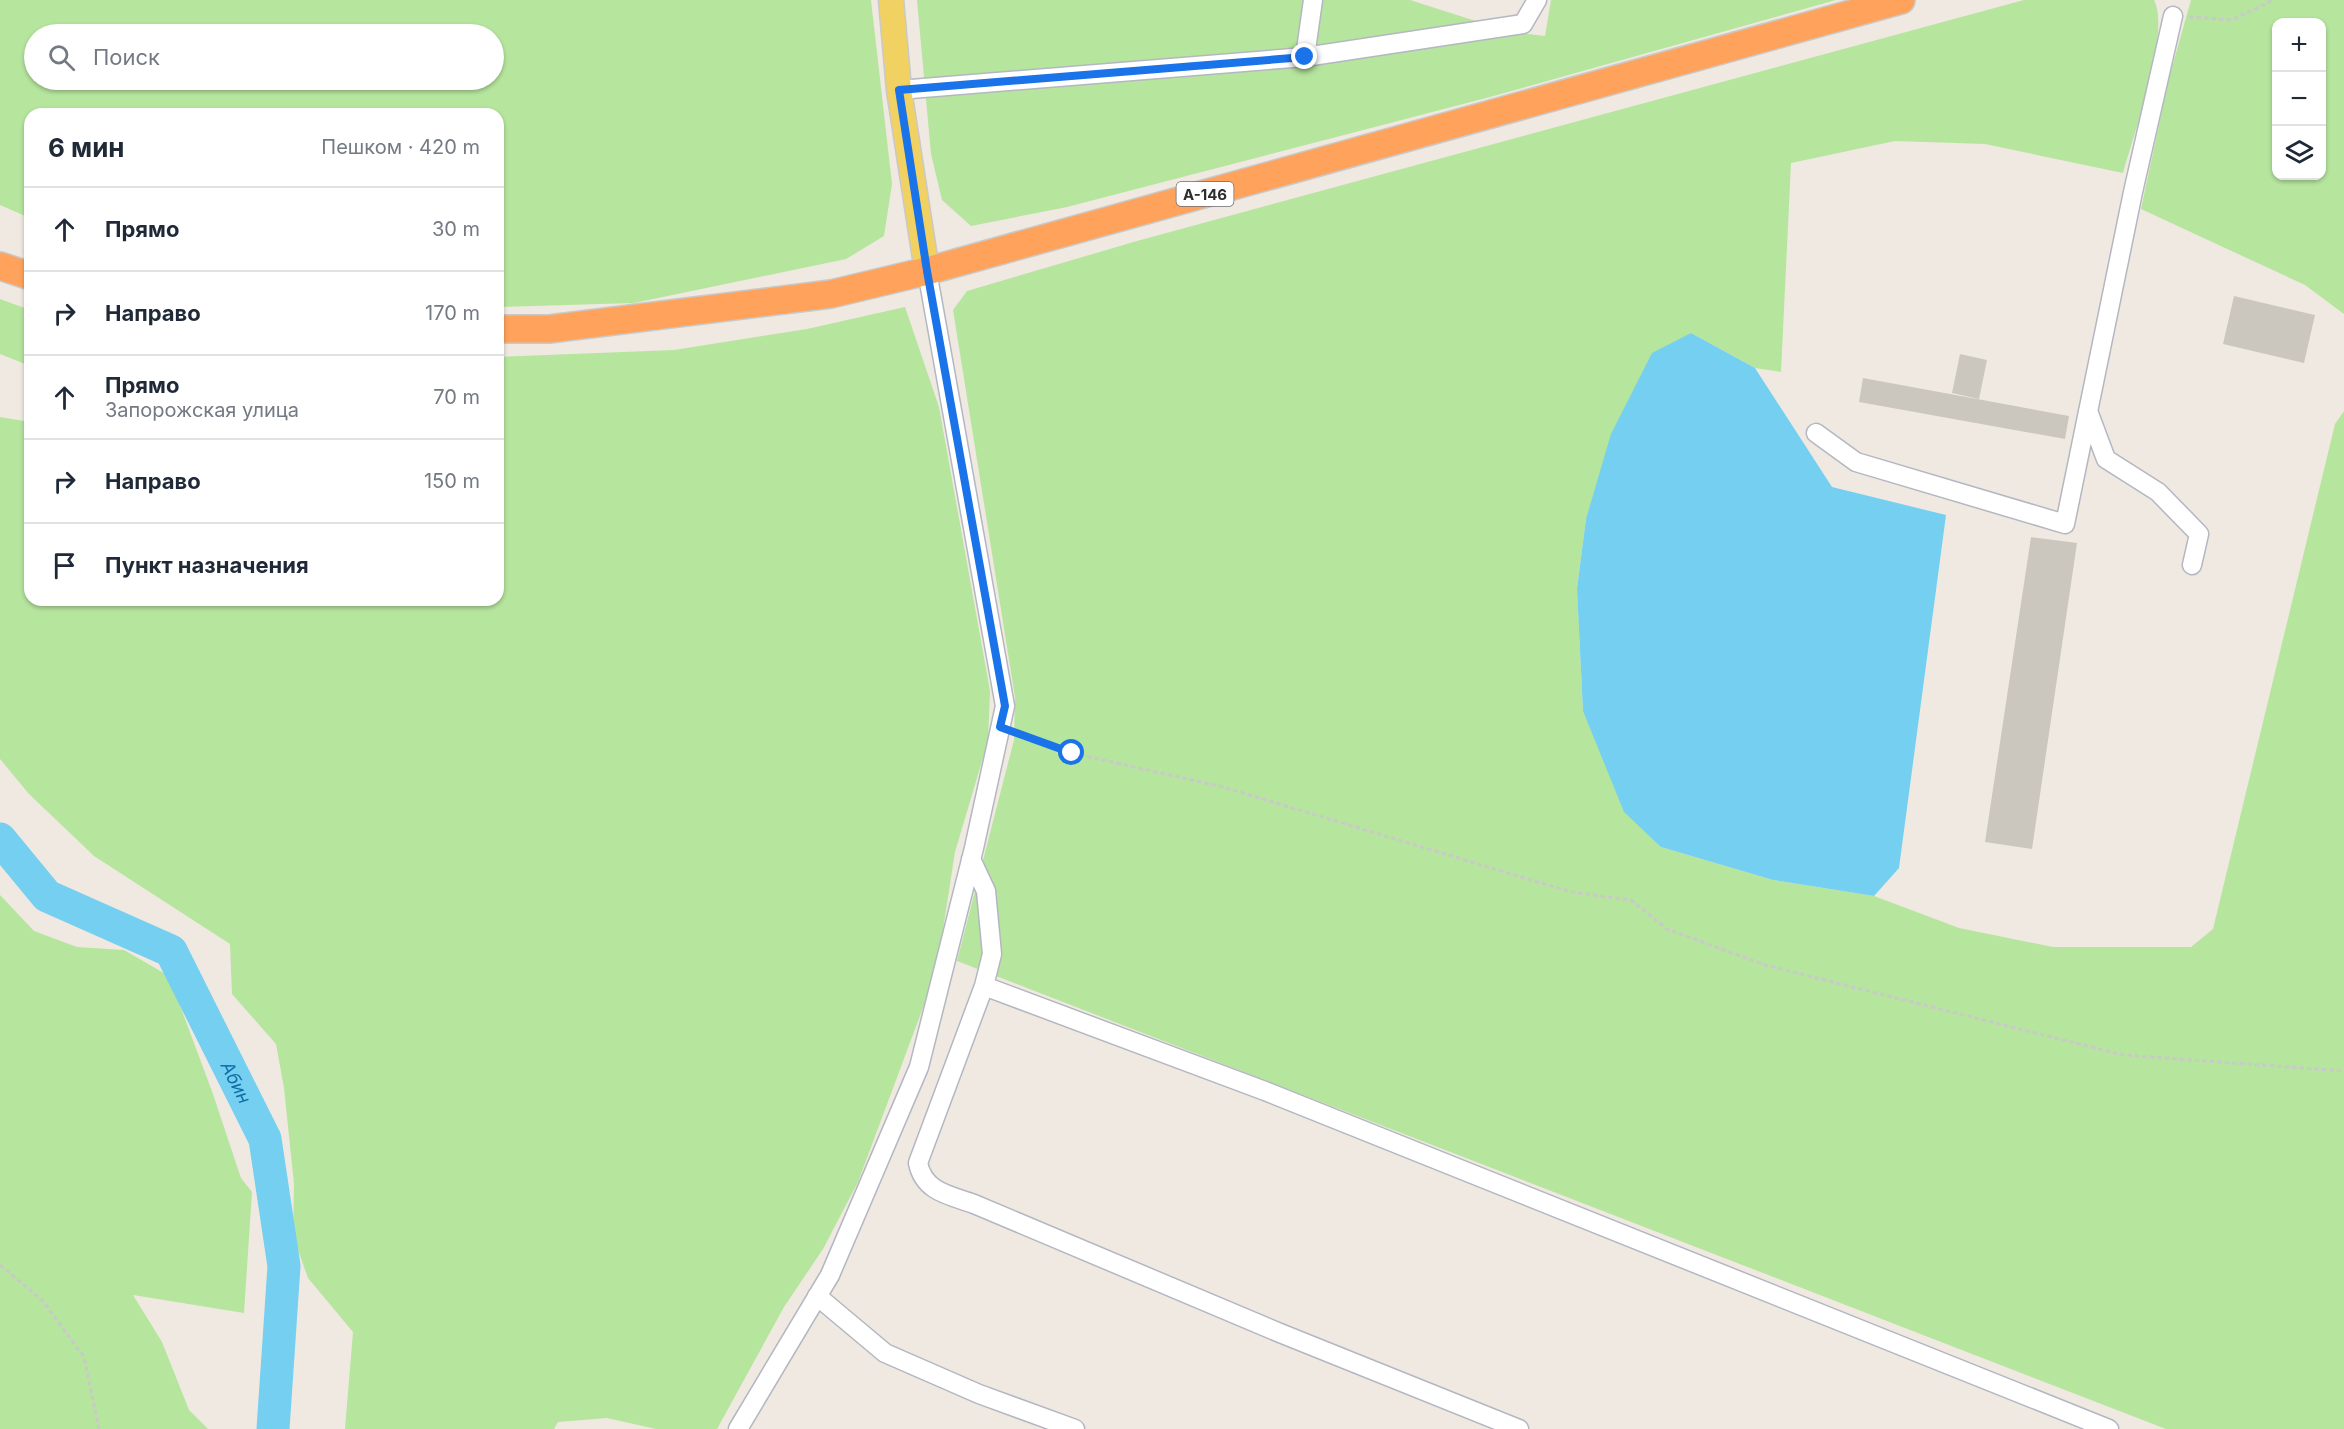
<!DOCTYPE html>
<html lang="ru">
<head>
<meta charset="utf-8">
<style>
	body { margin:0; font-family:Inter,sans-serif; background:#f6f6f7; color:#1f2937 }
	.controls { position:absolute; right:18px; top:18px; display:grid; overflow:hidden; border-radius:12px; box-shadow:0 2px 4px #0004 }
	.controls button { width:54px; height:54px; display:grid; place-items:center; padding:0; border:0; border-bottom:2px solid #e0e1e3; background:#fff; color:#1f2937; font:30px sans-serif }
	.stop { position:absolute; width:18px; height:18px; margin:-14px; border:4px solid #1a73e8; border-radius:50%; background:#fff }
	.stop.end { background:#1a73e8; border-color:#fff; box-shadow:0 2px 6px #0008 }
	.list { margin:0; padding:0; list-style:none }
	h2 { display:flex; justify-content:space-between; align-items:center; height:78px; margin:0; padding:0 24px; font-size:26px }
	h2 small { font-size:20px; font-weight:400; color:#747a83 }
	.list li { display:grid; grid-template-columns:39px 1fr auto; gap:18px; align-items:center; box-sizing:border-box; height:84px; padding:0 24px; border-top:2px solid #e0e1e3 }
	.list b { display:block; font-size:22px; white-space:nowrap }
	.list p { margin:0; font-size:20px; white-space:nowrap; color:#747a83 }
	.list em { font-size:20px; font-style:normal; color:#747a83 }
	.icon { flex:none; width:33px; height:33px; fill:none; stroke:currentColor; stroke-width:2; stroke-linecap:round; stroke-linejoin:round }
	.map { position:relative; flex:none; width:2344px; height:1429px; overflow:hidden }
	.search { position:absolute; background:#fff; box-shadow:0 2px 4px #0004; left:24px; top:24px; width:480px; height:66px; display:flex; align-items:center; gap:15px; box-sizing:border-box; padding:0 21px; border-radius:33px; color:#747a83; font-size:22px }
	.panel { position:absolute; background:#fff; box-shadow:0 2px 4px #0004; left:24px; top:108px; width:480px; height:498px; border-radius:18px }
	.map>svg:first-child { display:block }
	.green { fill:#b6e59e; fill-rule:evenodd }
	.water { fill:#75cff0 }
	.lines { fill:none; stroke-linecap:round; stroke-linejoin:round }
	.river { stroke:#75cff0; stroke-width:33 }
	.building { fill:#cbc7bf }
	.minor-casing { stroke:#b4b7c1; stroke-width:21 }
	.major-casing { stroke:#c9c9c9; stroke-width:27 }
	.highway-casing { stroke:#c9c9c9; stroke-width:30 }
	.path { stroke:#c9c9c9; stroke-width:3; stroke-dasharray:4.5 3; stroke-linecap:butt }
	.minor { stroke:#fff; stroke-width:18 }
	.major { stroke:#f2d163; stroke-width:24 }
	.highway { stroke:#ffa35c; stroke-width:27 }
	.route { stroke:#1a73e8; stroke-width:8 }
	.labels { text-anchor:middle; dominant-baseline:central; stroke-width:6; stroke-linejoin:round; paint-order:stroke }
	.shield { fill:#fff; stroke:#6d6d6d; stroke-width:1.5 }
	.shield-label { font-size:15px; font-weight:bold; fill:#2e2e2e }
	.water-label { font-size:18px; font-style:italic; fill:#0d6fa3; stroke:#fff }
</style>
</head>
<body>
<div class="map">
<svg width="2344" height="1429" viewBox="0 0 2344 1429">
	<rect width="100%" height="100%" fill="#efe9e1"/>
	<!-- green -->
	<path class="green" d="M 0,0 L 871,0 L 892,184 L 884,236 L 846,259 L 634,303 L 498,307 L 498,114 L 30,114 L 30,218 L 0,205 ZM 34,34 L 494,34 L 494,80 L 34,80 Z
		M 917,0 L 1410,0 L 1510,32 L 1545,36 L 1551,0 L 1836,0 L 1490,97 L 1067,207 L 971,226 L 942,200 L 931,154 Z
		M 2024,0 L 2154,0 C 2171,32 2133,136 2123,173 L 1985,144 L 1895,141 L 1791,163 L 1781,372 L 1755,368 L 1691,333 L 1586,519 L 1577,589 L 1583,711 L 1661,847 L 1773,880 L 1874,896 L 1959,928 L 2053,947 L 2191,947 L 2213,929 L 2335,424 L 2344,411 L 2344,1429 L 2166,1429 L 957,961 L 1014,740 L 1015,697 L 953,310 L 967,291 L 1137,241 Z
		M 2191,0 L 2344,0 L 2344,314 L 2305,285 L 2141,209 L 2169,78 ZM 2276,22 L 2322,22 L 2322,176 L 2276,176 Z
		M 0,299 L 30,310 L 30,366 L 0,354 Z
		M 905,307 L 939,407 L 990,691 L 988,741 L 955,852 L 942,936 L 927,997 L 858,1182 L 823,1249 L 784,1307 L 717,1429 L 656,1429 L 607,1418 L 558,1422 L 554,1429 L 345,1429 L 353,1332 L 308,1278 L 293,1236 L 294,1184 L 284,1088 L 276,1044 L 232,994 L 230,944 L 94,856 L 29,794 L 0,759 L 0,417 L 30,422 L 30,600 L 498,600 L 498,357 L 674,350 L 807,329 Z
		M 0,895 L 34,931 L 77,947 L 124,950 L 169,976 L 213,1094 L 241,1178 L 252,1192 L 244,1313 L 133,1295 L 162,1342 L 189,1410 L 208,1429 L 0,1429 Z"/>
	<!-- water -->
	<path class="water" d="M 1691,333 L 1755,368 L 1832,487 L 1946,515 L 1899,868 L 1874,896 L 1773,880 L 1661,847 L 1624,812 L 1583,711 L 1577,589 L 1586,519 L 1611,434 L 1652,353 Z"/>
	<g class="lines">
		<!-- river -->
		<path class="river" id="s1" d="M 0,839 L 47,896 L 171,951 L 265,1139 L 284,1266 L 273,1429"/>
	</g>
	<!-- building -->
	<path class="building" d="M 2234,296 L 2315,315 L 2304,363 L 2223,344 Z
		M 1960,354 L 1987,360 L 1979,399 L 1952,393 Z
		M 1863,378 L 2069,416 L 2065,439 L 1859,402 Z
		M 2031,537 L 2077,543 L 2032,849 L 1985,842 Z"/>
	<g class="lines">
		<!-- minor casing -->
		<g class="minor-casing">
			<path id="minor" d="M 1305,57 L 1313,0
				M 899,90 L 1305,57 L 1523,24 L 1537,0
				M 2088,411 L 2106,459 L 2158,492 L 2199,534 L 2192,565
				M 1816,433 L 1856,462 L 2065,524 L 2133,192 L 2173,16
				M 971,859 L 986,891 L 992,954 L 984,986 L 918,1163 C 924,1192 949,1195 974,1204 L 1280,1333 L 1519,1429
				M 984,986 L 1265,1091 L 2109,1429
				M 817,1296 L 885,1353 L 979,1394 L 1075,1429
				M 738,1429 L 830,1275 L 919,1067 L 974,848 L 1005,706 L 927,271"/>
		</g>
		<!-- major casing -->
		<g class="major-casing">
			<path id="major" d="M 891,0 L 899,90 L 927,271"/>
		</g>
		<!-- highway casing -->
		<g class="highway-casing">
			<path id="highway" d="M 0,266 L 30,276
				M 498,329 L 549,329 L 831,294 L 927,271 L 1901,0"/>
		</g>
		<!-- path -->
		<path class="path" d="M 2189,17 L 2232,20 L 2273,0
			M 1016,733 L 1072,753 L 1223,787 L 1571,892 L 1631,900 L 1667,929 L 1765,965 L 2123,1055 L 2344,1071
			M 0,1265 L 42,1300 L 84,1357 L 99,1429"/>
		<!-- minor -->
		<use href="#minor" class="minor"/>
		<!-- major -->
		<use href="#major" class="major"/>
		<!-- highway -->
		<use href="#highway" class="highway"/>
	</g>
	<g class="lines">
		<!-- route -->
		<path class="route" d="M 1072,753 L 1000,727 L 1005,706 L 927,271 L 899,90 L 1305,57"/>
	</g>
	<g class="labels">
		<!-- shield labels -->
		<rect class="shield" x="1176.5" y="182" width="57" height="24" rx="4.5"/>
		<g class="shield-label">
			<text x="1205" y="194">А-146</text>
		</g>
		<!-- water labels -->
		<g class="water-label">
			<text stroke="none"><textPath href="#s1" startOffset="356">Абин</textPath></text>
		</g>
	</g>
</svg>
<div class="controls">
<button>+</button>
<button>−</button>
<button><svg class="icon" aria-label="layers" viewBox="0 0 24 24"><path d="M12 4l9 5-9 5-9-5zM3 14l9 5 9-5"/></svg></button>
</div>
<div class="stop" style="left:1072px;top:753px"></div>
<div class="stop end" style="left:1305px;top:57px"></div>
<div class="search"><svg class="icon" aria-label="search" viewBox="0 0 24 24"><circle cx="10" cy="10" r="6"/><path d="M15 15l6 6"/></svg>Поиск</div>
<section class="panel">
<h2>6 мин<small>Пешком · 420 m</small></h2>
<ul class="list">
<li><svg class="icon" aria-label="ahead" viewBox="0 0 24 24"><path d="M12 20V5M6 11l6-6 6 6"/></svg><div><b>Прямо</b></div><em>30 m</em></li>
<li><svg class="icon" aria-label="right" viewBox="0 0 24 24"><path d="M7 20v-9h11M14 6l5 5-5 5"/></svg><div><b>Направо</b></div><em>170 m</em></li>
<li><svg class="icon" aria-label="ahead" viewBox="0 0 24 24"><path d="M12 20V5M6 11l6-6 6 6"/></svg><div><b>Прямо</b><p>Запорожская улица</p></div><em>70 m</em></li>
<li><svg class="icon" aria-label="right" viewBox="0 0 24 24"><path d="M7 20v-9h11M14 6l5 5-5 5"/></svg><div><b>Направо</b></div><em>150 m</em></li>
<li><svg class="icon" aria-label="arrive" viewBox="0 0 24 24"><path d="M6 21V4h12l-3 4 3 4H6"/></svg><div><b>Пункт назначения</b></div></li>
</ul>
</section>
</div>
</body>
</html>
